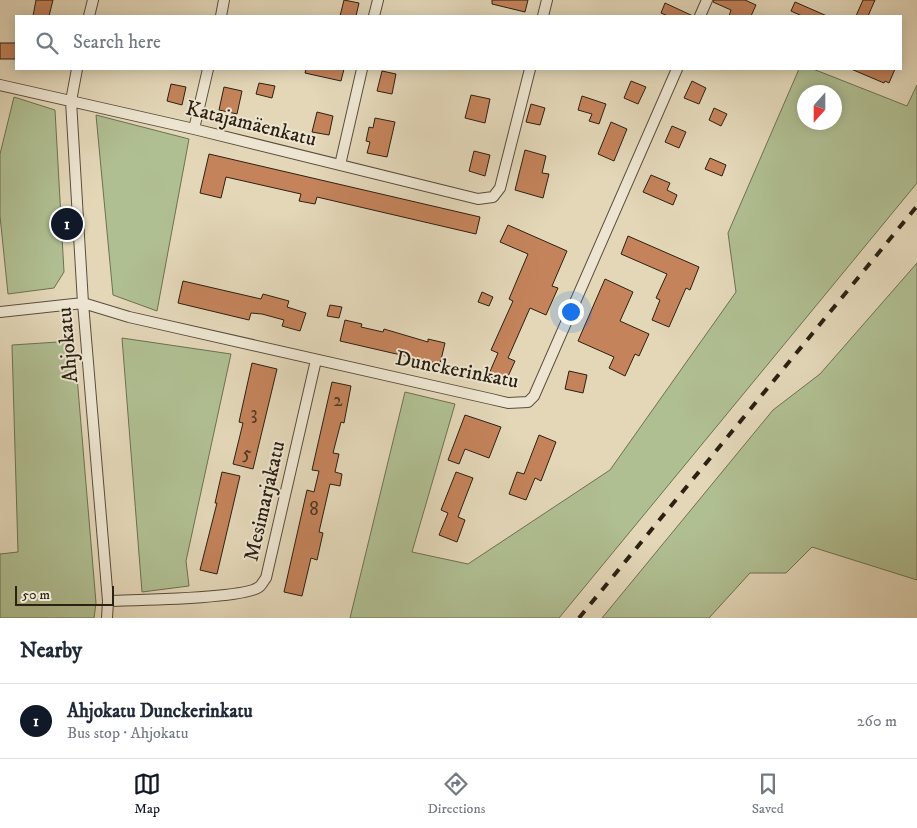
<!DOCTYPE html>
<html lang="en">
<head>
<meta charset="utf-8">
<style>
	body { margin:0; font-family:"IM FELL DW Pica",serif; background:#f2f2f3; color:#1f2937 }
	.compass { position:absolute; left:797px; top:85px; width:45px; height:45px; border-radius:50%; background:#fff; box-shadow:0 2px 12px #0003; rotate:201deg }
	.scale { position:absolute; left:15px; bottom:12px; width:99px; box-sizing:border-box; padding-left:5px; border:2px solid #2b2012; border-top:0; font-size:14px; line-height:18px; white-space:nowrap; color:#2b2012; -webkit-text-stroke:4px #ede5d1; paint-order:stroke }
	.you { position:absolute; left:570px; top:311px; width:18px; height:18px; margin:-12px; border:4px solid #fff; border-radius:50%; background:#1a73e8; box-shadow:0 0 0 8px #1a73e833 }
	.badge { display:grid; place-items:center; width:32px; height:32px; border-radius:50%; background:#111827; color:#fff; font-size:16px; font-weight:700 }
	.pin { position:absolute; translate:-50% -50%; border:2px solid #fff; box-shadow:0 1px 5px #0006 }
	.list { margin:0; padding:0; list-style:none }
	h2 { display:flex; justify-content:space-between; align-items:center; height:65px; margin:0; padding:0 20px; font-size:21px }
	h2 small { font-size:16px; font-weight:400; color:#747a83 }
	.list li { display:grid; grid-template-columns:32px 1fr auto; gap:15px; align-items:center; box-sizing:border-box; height:75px; padding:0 20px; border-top:1px solid #e0e1e3 }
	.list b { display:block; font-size:19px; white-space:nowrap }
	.list p { margin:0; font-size:16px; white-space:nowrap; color:#747a83 }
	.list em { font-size:16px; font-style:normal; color:#747a83 }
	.icon { flex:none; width:28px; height:28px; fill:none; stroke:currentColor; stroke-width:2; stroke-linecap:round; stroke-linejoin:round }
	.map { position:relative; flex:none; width:917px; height:618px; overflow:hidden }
	.search { position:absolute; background:#fff; box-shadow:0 2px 12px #0003; left:15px; right:15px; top:15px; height:55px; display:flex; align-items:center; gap:12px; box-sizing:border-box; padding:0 18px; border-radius:0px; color:#747a83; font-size:19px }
	.sheet { height:140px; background:#fff }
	nav { display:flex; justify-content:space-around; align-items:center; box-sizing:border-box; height:70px; border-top:1px solid #e0e1e3; background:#fff; font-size:14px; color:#747a83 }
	nav a { display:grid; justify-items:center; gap:2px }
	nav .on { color:#111827 }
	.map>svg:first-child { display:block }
	.green { fill:#b0bf92; stroke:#6e7052; fill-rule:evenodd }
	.building { fill:#c4835b; stroke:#2b2012 }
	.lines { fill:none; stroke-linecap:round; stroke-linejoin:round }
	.minor-casing { stroke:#594e3c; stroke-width:12 }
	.minor { stroke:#ede5d1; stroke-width:10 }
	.rail { stroke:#2b2012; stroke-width:4; stroke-dasharray:9 9; stroke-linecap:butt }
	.labels { text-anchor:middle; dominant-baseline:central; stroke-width:4; stroke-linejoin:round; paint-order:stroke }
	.number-label { font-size:19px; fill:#513924 }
	.street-label { font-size:21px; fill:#2b2012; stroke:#ede5d1 }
</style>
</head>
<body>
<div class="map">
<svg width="917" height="618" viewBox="0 0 917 618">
	<rect width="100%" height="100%" fill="#e3d7b8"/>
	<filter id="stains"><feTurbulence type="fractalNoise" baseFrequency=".004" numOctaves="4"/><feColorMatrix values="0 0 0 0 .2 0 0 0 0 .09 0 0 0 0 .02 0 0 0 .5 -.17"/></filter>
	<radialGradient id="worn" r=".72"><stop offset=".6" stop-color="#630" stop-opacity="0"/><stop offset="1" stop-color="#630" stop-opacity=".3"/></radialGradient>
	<!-- green -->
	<path class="green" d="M 799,69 L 813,69 L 907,106 L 917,85 L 917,183 L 559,618 L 350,618 L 405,392 L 455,404 L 412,552 L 468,564 L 610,470 L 736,292 L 728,233 ZM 804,92 L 834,92 L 834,122 L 804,122 Z
		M 14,97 L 55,110 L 64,272 L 54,288 L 8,294 L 0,216 L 0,154 Z
		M 96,115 L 189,139 L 157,311 L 113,295 Z
		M 917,263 L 917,580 L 812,547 L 786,573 L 750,573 L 709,618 L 602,618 L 773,410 L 820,374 Z
		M 122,338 L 231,354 L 186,561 L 189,586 L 142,592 Z
		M 74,341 L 96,603 L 94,618 L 0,618 L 0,554 L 18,552 L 12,345 Z"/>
	<!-- building -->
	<path class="building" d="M 36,0 L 53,0 L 49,16 L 33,16 Z
		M 344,0 L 359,3 L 356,16 L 340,16 Z
		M 492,0 L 528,0 L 525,12 L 492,4 Z
		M 714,0 L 745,0 L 756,5 L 751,16 L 729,16 L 731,10 L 713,2 Z
		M 863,0 L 875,0 L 868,16 L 856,16 Z
		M 795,2 L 827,16 L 802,16 L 791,11 Z
		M 665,3 L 693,16 L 668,16 L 661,13 Z
		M 0,43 L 16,43 L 16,59 L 0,59 Z
		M 306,69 L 344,69 L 341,81 L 305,73 Z
		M 851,69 L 895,69 L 889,83 L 885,81 L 884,83 Z
		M 382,71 L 396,74 L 392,94 L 377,91 Z
		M 631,81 L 646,87 L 638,104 L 624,98 Z
		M 692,81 L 706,88 L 699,104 L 684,98 Z
		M 259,83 L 275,86 L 272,98 L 256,94 Z
		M 171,84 L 186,87 L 182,105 L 167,101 Z
		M 224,87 L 242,91 L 237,114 L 219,110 Z
		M 471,95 L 490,99 L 485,123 L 465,118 Z
		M 582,96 L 606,104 L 599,124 L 589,121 L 592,114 L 578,110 Z
		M 531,104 L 545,108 L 540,125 L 526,122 Z
		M 714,108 L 727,114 L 721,126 L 709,120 Z
		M 317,112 L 333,116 L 329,135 L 312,132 Z
		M 375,118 L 395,122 L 387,157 L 367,153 L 370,142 L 366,141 L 369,127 L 373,128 Z
		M 611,122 L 627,129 L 614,161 L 598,154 Z
		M 672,126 L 686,132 L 679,148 L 665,142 Z
		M 525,150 L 546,156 L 542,173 L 549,174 L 543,198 L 515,190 Z
		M 474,151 L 490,155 L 485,176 L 469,171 Z
		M 209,154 L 480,217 L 476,234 L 317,197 L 315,204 L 299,201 L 301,194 L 226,177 L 221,198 L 200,193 Z
		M 710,158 L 726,165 L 722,176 L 705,169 Z
		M 651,175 L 670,183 L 667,190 L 677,195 L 673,205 L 643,192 Z
		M 508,225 L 567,251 L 552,286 L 558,288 L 546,315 L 530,308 L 508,358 L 515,361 L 505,383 L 488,376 L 498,353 L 491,350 L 513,301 L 509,299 L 528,254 L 500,242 Z
		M 628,236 L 699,267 L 690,290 L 686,288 L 669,327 L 652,320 L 660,300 L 656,298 L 667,274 L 621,254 Z
		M 605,279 L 633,292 L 620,321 L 649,334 L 639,356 L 635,354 L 625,376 L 609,368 L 614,357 L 578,341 Z
		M 183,281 L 261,299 L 263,294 L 289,301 L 287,307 L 306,313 L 300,331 L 282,326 L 284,320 L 262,314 L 251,313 L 249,320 L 178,303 Z
		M 482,292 L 493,297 L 489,306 L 478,302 Z
		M 330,305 L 342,307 L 339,318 L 327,316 Z
		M 345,320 L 362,324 L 361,327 L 383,332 L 384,329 L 428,342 L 428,339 L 445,343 L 440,364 L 340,341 Z
		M 252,363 L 277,369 L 253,469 L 233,464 L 243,423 L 239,422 Z
		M 569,371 L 587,375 L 583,393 L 565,389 Z
		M 332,382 L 351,386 L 344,423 L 341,422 L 333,453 L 339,454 L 335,472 L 342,474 L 340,486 L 330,484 L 319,532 L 323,533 L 317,560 L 311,558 L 302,596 L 284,592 L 307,490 L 314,492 L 319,471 L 312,470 Z
		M 465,415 L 501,427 L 489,458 L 465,449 L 459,464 L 448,460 Z
		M 539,435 L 556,442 L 541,481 L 535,478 L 526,500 L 509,494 L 517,472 L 524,474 Z
		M 222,472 L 240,476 L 217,574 L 200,570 L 217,503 L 215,503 Z
		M 456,472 L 473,478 L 458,517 L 465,520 L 457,542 L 439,535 L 448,513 L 441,510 Z"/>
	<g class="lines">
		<!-- minor casing -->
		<g class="minor-casing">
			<path id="minor" d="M 89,16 L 93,0
				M 221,16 L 224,0
				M 374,16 L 378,0
				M 543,16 L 547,0
				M 700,16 L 707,0
				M 77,69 L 71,101 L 83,303 L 108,601 L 107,618
				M 0,85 L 194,129 L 478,199 L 493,197 L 500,188 L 530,69
				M 194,129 L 208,69
				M 340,165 L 362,69
				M 0,312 L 83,303 L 129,317 L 491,399 L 508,403 L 528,402 L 534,396 L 677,69
				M 108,601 C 133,600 244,599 259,587 C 262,585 264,580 266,578 L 316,360"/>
		</g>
		<!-- minor -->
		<use href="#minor" class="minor"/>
		<!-- rail -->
		<path class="rail" d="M 579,618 L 917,206"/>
	</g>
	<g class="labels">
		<!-- number labels -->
		<g class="number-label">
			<text x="338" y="400">2</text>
			<text x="254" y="413">3</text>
			<text x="247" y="453">5</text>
			<text x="314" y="509">8</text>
		</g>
		<!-- street labels -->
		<g class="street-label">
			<text transform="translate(251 124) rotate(14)">Katajamäenkatu</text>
			<text transform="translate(68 345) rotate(-95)">Ahjokatu</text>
			<text transform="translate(457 370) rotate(11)">Dunckerinkatu</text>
			<text transform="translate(265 501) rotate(-77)">Mesimarjakatu</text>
		</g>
	</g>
	<rect width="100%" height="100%" filter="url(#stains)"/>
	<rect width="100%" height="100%" fill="url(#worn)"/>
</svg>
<svg class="compass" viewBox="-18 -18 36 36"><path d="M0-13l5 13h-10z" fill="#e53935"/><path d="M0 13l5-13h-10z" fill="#747a83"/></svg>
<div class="scale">50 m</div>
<div class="you"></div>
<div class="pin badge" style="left:67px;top:224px">1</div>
<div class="search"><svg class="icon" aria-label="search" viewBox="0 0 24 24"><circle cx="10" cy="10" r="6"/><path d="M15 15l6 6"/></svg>Search here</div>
</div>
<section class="sheet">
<h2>Nearby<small></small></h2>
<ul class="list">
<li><span class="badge">1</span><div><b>Ahjokatu Dunckerinkatu</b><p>Bus stop · Ahjokatu</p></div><em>260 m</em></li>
</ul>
</section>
<nav>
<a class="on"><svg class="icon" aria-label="map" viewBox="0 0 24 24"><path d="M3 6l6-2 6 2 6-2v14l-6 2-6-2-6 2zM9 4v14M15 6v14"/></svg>Map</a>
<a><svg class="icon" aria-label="directions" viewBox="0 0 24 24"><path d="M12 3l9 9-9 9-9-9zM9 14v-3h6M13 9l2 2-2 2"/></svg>Directions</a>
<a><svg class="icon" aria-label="saved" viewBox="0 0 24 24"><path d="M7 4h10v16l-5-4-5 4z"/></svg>Saved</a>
</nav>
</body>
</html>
